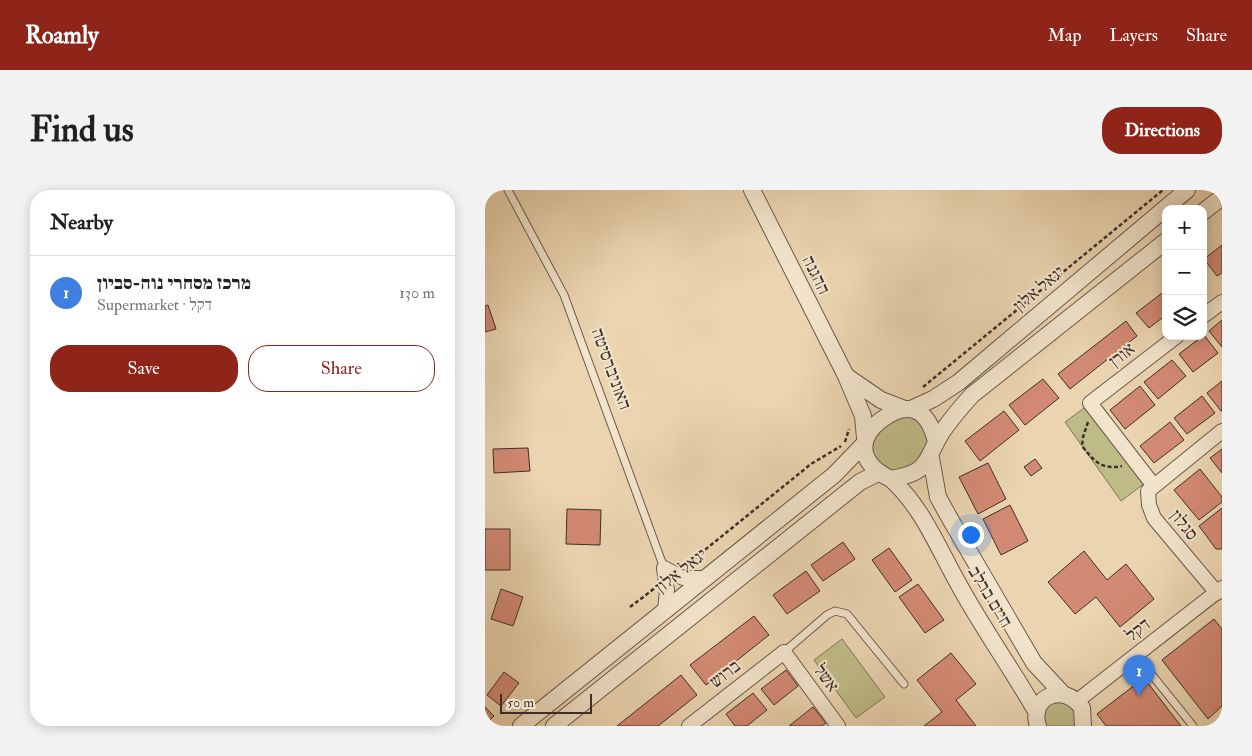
<!DOCTYPE html>
<html lang="en">
<head>
<meta charset="utf-8">
<style>
	body { margin:0; font-family:"IM FELL Double Pica","Frank Ruhl Libre",serif; background:#f2f2f2; color:#202124 }
	.controls { position:absolute; right:15px; top:15px; display:grid; overflow:hidden; border-radius:10px; box-shadow:0 2px 12px #0003 }
	.controls button { width:45px; height:45px; display:grid; place-items:center; padding:0; border:0; border-bottom:1px solid #e0e0e0; background:#fff; color:#202124; font:25px sans-serif }
	.scale { position:absolute; left:15px; bottom:12px; width:92px; box-sizing:border-box; padding-left:5px; border:2px solid #3e2f28; border-top:0; font-size:14px; line-height:18px; white-space:nowrap; color:#3e2f28; -webkit-text-stroke:4px #f2e4cc; paint-order:stroke }
	.you { position:absolute; left:485px; top:344px; width:18px; height:18px; margin:-12px; border:4px solid #fff; border-radius:50%; background:#1a73e8; box-shadow:0 0 0 8px #1a73e833 }
	.badge { display:grid; place-items:center; width:32px; height:32px; border-radius:50%; background:#8f2418; color:#fff; font-size:16px; font-weight:700 }
	.pin { position:absolute; translate:-50% -41px; filter:drop-shadow(0 1px 2px #0008) }
	.pin::after { content:''; position:absolute; top:26px; width:18px; height:15px; background:inherit; clip-path:polygon(0 0,100% 0,50% 100%) }
	.list { margin:0; padding:0; list-style:none }
	h2 { display:flex; justify-content:space-between; align-items:center; height:65px; margin:0; padding:0 20px; font-size:21px }
	h2 small { font-size:16px; font-weight:400; color:#757577 }
	.list li { display:grid; grid-template-columns:32px 1fr auto; gap:15px; align-items:center; box-sizing:border-box; height:75px; padding:0 20px; border-top:1px solid #e0e0e0 }
	.list b { display:block; font-size:19px; white-space:nowrap }
	.list p { margin:0; font-size:16px; white-space:nowrap; color:#757577 }
	.list em { font-size:16px; font-style:normal; color:#757577 }
	.actions { display:flex; gap:10px; padding:15px 20px }
	.actions a { flex:1; padding:11px 0; border:1px solid #8f2418; border-radius:20px; text-align:center; font-size:18px; color:#8f2418 }
	.actions .main { background:#8f2418; color:#fff }
	.icon { flex:none; width:28px; height:28px; fill:none; stroke:currentColor; stroke-width:2; stroke-linecap:round; stroke-linejoin:round }
	.map { position:relative; flex:none; width:737px; height:536px; overflow:hidden; border-radius:20px }
	header { display:flex; align-items:center; gap:30px; box-sizing:border-box; height:70px; padding:0 25px; background:#8f2418; color:#fff }
	header strong { font-size:24px }
	nav { display:flex; gap:28px; margin-inline-start:auto; font-size:18px }
	.intro { display:flex; align-items:center; justify-content:space-between; box-sizing:border-box; height:120px; padding:0 30px }
	h1 { margin:0; font-size:35px }
	.button { padding:12px 22px; border-radius:20px; background:#8f2418; color:#fff; font-size:18px; font-weight:700 }
	main { display:flex; gap:30px; padding:0 30px }
	aside { flex:1; background:#fff; border-radius:20px; box-shadow:0 2px 12px #0003 }
	.map>svg:first-child { display:block }
	.green { fill:#bfbb87; stroke:#7e7558 }
	.building { fill:#d38a74; stroke:#3e2f28 }
	.lines { fill:none; stroke-linecap:round; stroke-linejoin:round }
	.service-casing { stroke:#69584a; stroke-width:9 }
	.minor-casing { stroke:#69584a; stroke-width:16 }
	.tertiary-casing { stroke:#69584a; stroke-width:18 }
	.path { stroke:#3e2f28; stroke-width:2.5; stroke-dasharray:4 2.5; stroke-linecap:butt }
	.service { stroke:#f2e4cc; stroke-width:7 }
	.minor { stroke:#f2e4cc; stroke-width:14 }
	.tertiary { stroke:#f2e4cc; stroke-width:16 }
	.labels { text-anchor:middle; dominant-baseline:central; stroke-width:4; stroke-linejoin:round; paint-order:stroke }
	.street-label { font-size:18px; fill:#3e2f28; stroke:#f2e4cc }
</style>
</head>
<body>
<header>
<strong>Roamly</strong>
<nav><a>Map</a><a>Layers</a><a>Share</a></nav>
</header>
<div class="intro"><h1>Find us</h1><a class="button">Directions</a></div>
<main>
<aside>
<h2>Nearby<small></small></h2>
<ul class="list">
<li><span class="badge" style="background:#3f7fe0">1</span><div><b>מרכז מסחרי נוה-סביון</b><p>Supermarket · דקל</p></div><em>130 m</em></li>
</ul>
<div class="actions"><a class="main">Save</a><a>Share</a></div>
</aside>
<div class="map">
<svg width="737" height="536" viewBox="0 0 737 536">
	<rect width="100%" height="100%" fill="#ebd5b1"/>
	<filter id="stains"><feTurbulence type="fractalNoise" baseFrequency=".004" numOctaves="4"/><feColorMatrix values="0 0 0 0 .2 0 0 0 0 .09 0 0 0 0 .02 0 0 0 .5 -.17"/></filter>
	<radialGradient id="worn" r=".72"><stop offset=".6" stop-color="#630" stop-opacity="0"/><stop offset="1" stop-color="#630" stop-opacity=".3"/></radialGradient>
	<!-- green -->
	<path class="green" d="M 602,216 L 660,293 L 636,311 L 580,232 Z
		M 425,220 L 450,252 L 429,282 L 394,281 L 381,248 Z
		M 357,449 L 400,507 L 371,528 L 329,470 Z
		M 585,507 L 597,536 L 554,536 L 554,517 Z"/>
	<!-- building -->
	<path class="building" d="M 737,55 L 737,83 L 732,86 L 719,69 Z
		M 681,100 L 681,125 L 664,138 L 651,123 Z
		M 3,115 L 11,139 L 0,142 L 0,116 Z
		M 737,130 L 737,157 L 724,141 Z
		M 641,131 L 652,146 L 585,199 L 573,184 Z
		M 719,145 L 733,163 L 708,182 L 694,164 Z
		M 687,170 L 701,186 L 673,209 L 659,192 Z
		M 558,189 L 574,208 L 540,235 L 524,215 Z
		M 737,191 L 737,221 L 736,221 L 722,203 Z
		M 655,196 L 670,215 L 640,239 L 625,220 Z
		M 717,206 L 730,223 L 702,244 L 689,228 Z
		M 519,221 L 534,240 L 495,271 L 480,251 Z
		M 685,232 L 699,250 L 669,273 L 655,256 Z
		M 43,258 L 45,281 L 9,283 L 8,259 Z
		M 737,259 L 737,283 L 725,268 Z
		M 550,269 L 557,278 L 546,286 L 539,277 Z
		M 503,273 L 521,309 L 493,324 L 474,287 Z
		M 715,279 L 737,307 L 737,312 L 714,330 L 689,300 Z
		M 525,315 L 543,351 L 516,365 L 498,329 Z
		M 737,318 L 737,359 L 731,359 L 714,336 Z
		M 82,319 L 116,320 L 115,355 L 81,354 Z
		M 0,339 L 25,339 L 25,380 L 0,380 Z
		M 358,352 L 370,369 L 338,391 L 326,375 Z
		M 404,358 L 427,390 L 410,402 L 387,370 Z
		M 599,361 L 622,390 L 641,374 L 669,409 L 635,437 L 611,407 L 590,424 L 563,392 Z
		M 321,381 L 335,401 L 302,424 L 288,405 Z
		M 433,394 L 459,430 L 440,443 L 414,407 Z
		M 16,399 L 38,407 L 28,436 L 6,429 Z
		M 269,426 L 284,445 L 221,495 L 205,475 Z
		M 729,429 L 737,439 L 737,516 L 723,529 L 677,470 Z
		M 466,463 L 491,494 L 471,510 L 491,536 L 439,536 L 457,522 L 432,490 Z
		M 301,480 L 313,496 L 289,515 L 276,499 Z
		M 19,482 L 34,493 L 16,516 L 2,505 Z
		M 196,485 L 212,505 L 173,536 L 132,536 Z
		M 659,488 L 696,536 L 621,536 L 612,524 Z
		M 268,503 L 282,520 L 262,536 L 250,536 L 241,524 Z
		M 0,517 L 9,526 L 0,535 Z
		M 328,517 L 341,533 L 337,536 L 304,536 Z"/>
	<g class="lines">
		<!-- service casing -->
		<g class="service-casing">
			<path id="service" d="M 23,0 L 79,105 L 179,378
				M 299,462 L 342,425 L 350,421 L 362,424 L 419,494
				M 651,465 L 708,536"/>
		</g>
		<!-- minor casing -->
		<g class="minor-casing">
			<path id="minor" d="M 718,126 L 737,112
				M 669,296 L 605,213 L 692,146
				M 179,378 L 198,388 L 220,388
				M 179,378 L 182,400 L 180,420
				M 732,403 L 669,328 L 664,315 L 663,301 L 737,241
				M 592,511 L 737,398
				M 204,536 L 299,462 L 353,536"/>
		</g>
		<!-- tertiary casing -->
		<g class="tertiary-casing">
			<path id="tertiary" d="M 267,0 L 361,186 L 378,226 L 380,248
				M 718,22 L 737,7
				M 361,186 L 396,210 L 417,218
				M 426,219 L 448,209 L 474,192 L 702,0
				M 451,252 C 443,219 424,209 396,230 C 368,252 378,276 406,289 C 446,282 439,271 457,242 C 466,229 476,217 487,205 L 681,51
				M 446,268 L 453,307 L 464,327 L 549,473 L 578,504
				M 406,289 C 438,318 453,358 474,395 C 498,439 527,479 552,523
				M 36,536 L 349,285 L 379,254
				M 69,536 L 375,292 L 393,283
				M 553,536 C 543,506 580,492 597,518 L 598,536"/>
		</g>
		<!-- path -->
		<path class="path" d="M 438,197 L 678,0
			M 603,232 L 598,247 L 597,256 C 609,271 616,280 637,276
			M 360,252 L 364,239
			M 200,376 L 326,274 L 356,256
			M 145,417 L 170,398"/>
		<!-- service -->
		<use href="#service" class="service"/>
		<!-- minor -->
		<use href="#minor" class="minor"/>
		<!-- tertiary -->
		<use href="#tertiary" class="tertiary"/>
	</g>
	<g class="labels">
		<!-- street labels -->
		<g class="street-label">
			<text transform="translate(331 85) rotate(64)">ההגנה</text>
			<text transform="translate(554 99) rotate(-40)">יגאל אלון</text>
			<text transform="translate(637 165) rotate(-38)">אורן</text>
			<text transform="translate(126 179) rotate(70)">האוניברסיטה</text>
			<text transform="translate(699 335) rotate(51)">סגלון</text>
			<text transform="translate(196 381) rotate(-38)">יגאל אלון</text>
			<text transform="translate(505 407) rotate(59)">חיים ברלב</text>
			<text transform="translate(653 440) rotate(-38)">דקל</text>
			<text transform="translate(240 484) rotate(-38)">ברוש</text>
			<text transform="translate(341 488) rotate(54)">אשל</text>
		</g>
	</g>
	<rect width="100%" height="100%" filter="url(#stains)"/>
	<rect width="100%" height="100%" fill="url(#worn)"/>
</svg>
<div class="controls">
<button>+</button>
<button>−</button>
<button><svg class="icon" aria-label="layers" viewBox="0 0 24 24"><path d="M12 4l9 5-9 5-9-5zM3 14l9 5 9-5"/></svg></button>
</div>
<div class="scale">50 m</div>
<div class="you"></div>
<div class="pin badge" style="left:654px;top:506px;background:#3f7fe0">1</div>
</div>
</main>
</body>
</html>
